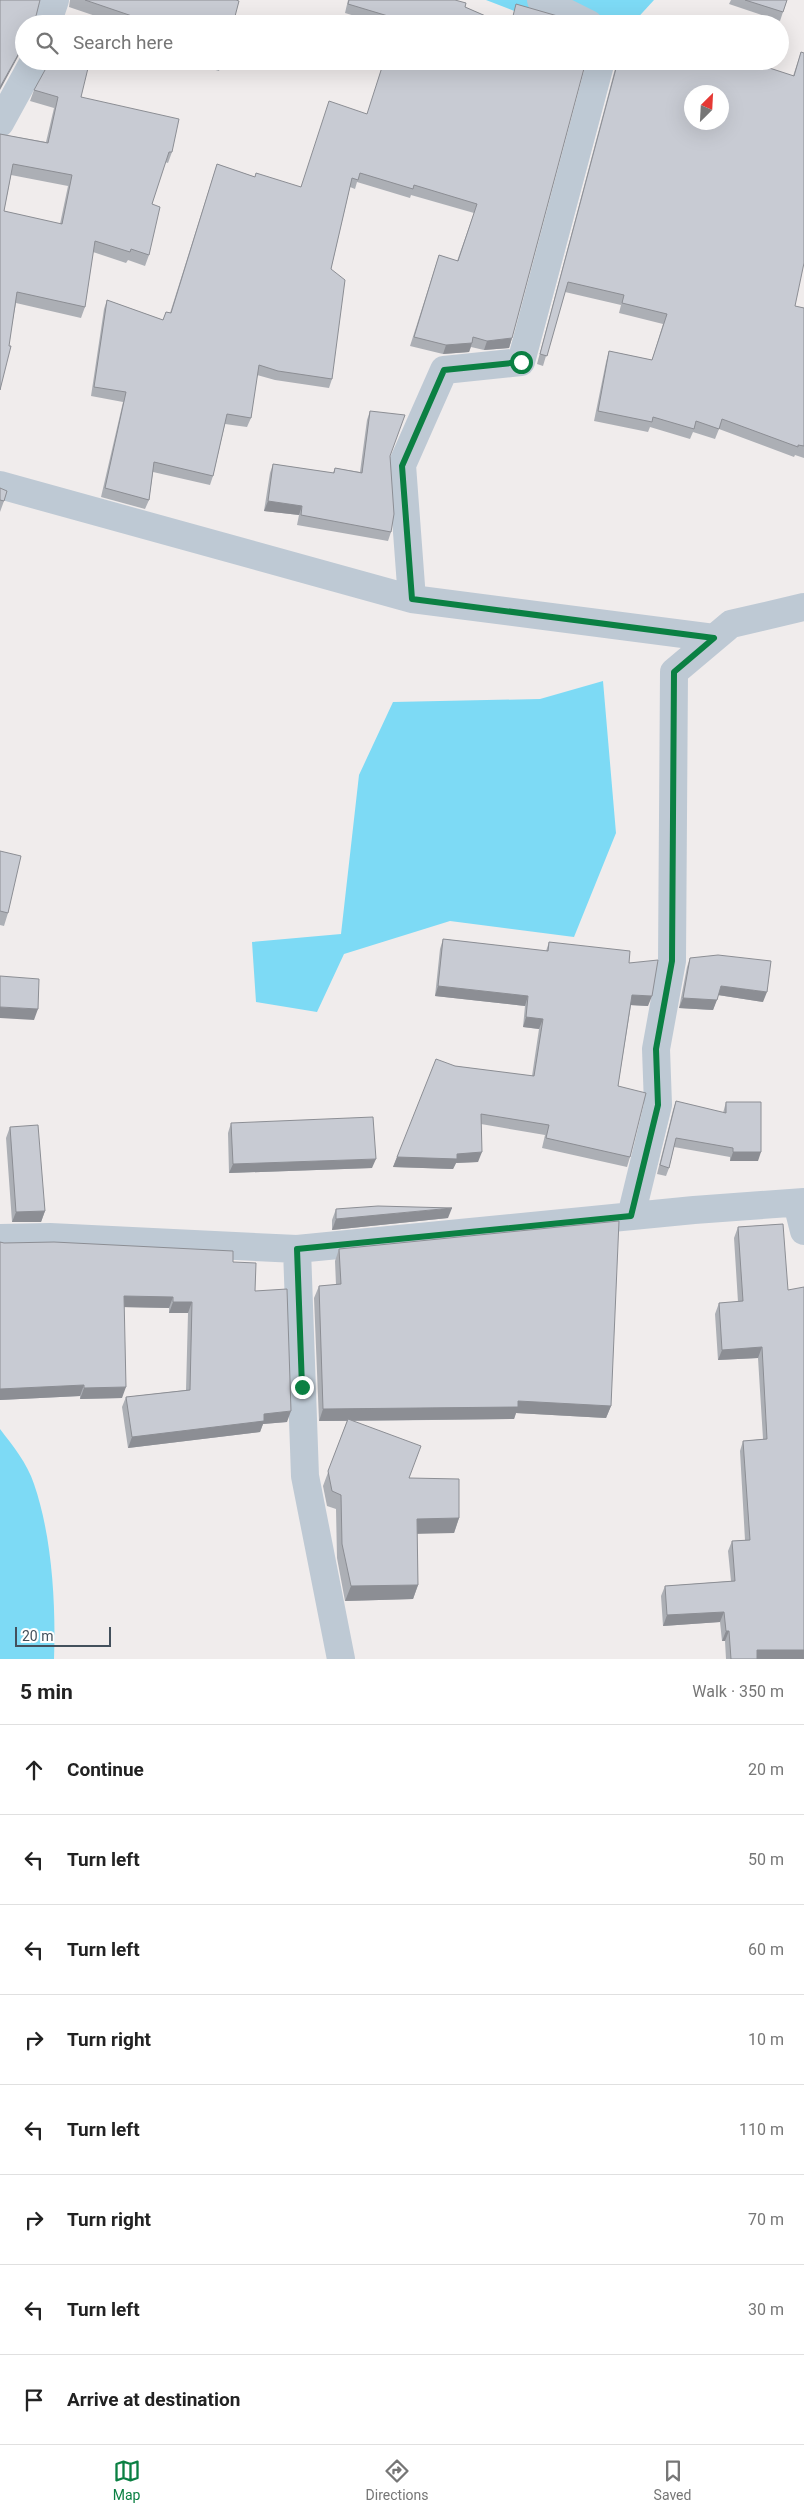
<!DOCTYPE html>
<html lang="en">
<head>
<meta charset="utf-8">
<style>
	body { margin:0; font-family:Roboto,sans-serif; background:#f2f2f2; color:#222 }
	.compass { position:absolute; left:684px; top:85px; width:45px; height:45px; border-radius:50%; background:#fff; box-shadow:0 5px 20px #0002; rotate:24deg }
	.scale { position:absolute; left:15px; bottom:12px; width:96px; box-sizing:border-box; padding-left:5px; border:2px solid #43505c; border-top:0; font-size:14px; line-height:18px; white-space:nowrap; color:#43505c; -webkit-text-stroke:4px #fff; paint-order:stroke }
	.stop { position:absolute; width:15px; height:15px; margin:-11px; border:4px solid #0b8043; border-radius:50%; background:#fff }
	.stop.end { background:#0b8043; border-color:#fff; box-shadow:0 1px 5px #0008 }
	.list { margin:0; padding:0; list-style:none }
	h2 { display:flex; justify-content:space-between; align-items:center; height:65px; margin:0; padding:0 20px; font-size:21px }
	h2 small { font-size:16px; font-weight:400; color:#767676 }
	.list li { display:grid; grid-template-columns:32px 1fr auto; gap:15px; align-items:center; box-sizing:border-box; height:90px; padding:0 20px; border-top:1px solid #e0e0e0 }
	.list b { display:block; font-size:19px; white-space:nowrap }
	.list em { font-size:16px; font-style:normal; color:#767676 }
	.icon { flex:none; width:28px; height:28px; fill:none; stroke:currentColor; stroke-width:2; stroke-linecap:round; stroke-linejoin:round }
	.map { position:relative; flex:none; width:804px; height:1659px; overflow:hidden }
	.search { position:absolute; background:#fff; box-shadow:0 5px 20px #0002; left:15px; right:15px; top:15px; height:55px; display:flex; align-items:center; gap:12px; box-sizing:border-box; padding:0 18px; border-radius:28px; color:#767676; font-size:19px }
	.sheet { height:785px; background:#fff }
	nav { display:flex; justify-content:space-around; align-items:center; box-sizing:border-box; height:70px; border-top:1px solid #e0e0e0; background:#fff; font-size:14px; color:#767676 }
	nav a { display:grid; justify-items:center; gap:2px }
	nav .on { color:#0b8043 }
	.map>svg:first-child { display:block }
	.water { fill:#7ddaf5 }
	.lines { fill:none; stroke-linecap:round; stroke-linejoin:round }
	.street { stroke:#bec9d4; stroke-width:28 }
	.wall { fill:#acafb5; fill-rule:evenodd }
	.shaded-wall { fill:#8c8e94 }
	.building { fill:#c8cbd3; stroke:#8c8e94; fill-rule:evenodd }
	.route { stroke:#0b8043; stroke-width:6 }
</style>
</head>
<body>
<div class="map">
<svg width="804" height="1659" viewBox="0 0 804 1659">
	<rect width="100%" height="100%" fill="#f0ecec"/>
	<!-- water -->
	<path class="water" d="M 486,0 L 654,0 L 632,24 L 548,24 Z
		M 603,681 L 616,833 L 574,937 L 450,921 L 344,954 L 317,1012 L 256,1002 L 252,942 L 341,934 L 359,775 L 393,702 L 540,699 Z
		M 0,1429 C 13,1446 27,1463 34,1484 C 52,1536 56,1604 54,1659 L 0,1659 Z"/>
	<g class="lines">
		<!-- street -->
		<path class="street" d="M 541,0 L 589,24
			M 47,24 L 55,0
			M 0,123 L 34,61
			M 0,485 L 412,599 L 714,638
			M 412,599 L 402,465 L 444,370 L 521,362 L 601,61
			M 797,1203 L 804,1231
			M 631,1216 L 658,1105 L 656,1049 L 672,961 L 674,672 L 731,624 L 804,607
			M 0,1238 L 50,1237 L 297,1249 L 694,1210 L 804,1202
			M 297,1249 L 305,1476 L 341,1659"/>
	</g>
	<!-- wall -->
	<path class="wall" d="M 70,0 L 236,0 L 233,24 L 119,24 L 69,7 Z
		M 348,0 L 455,0 L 465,7 L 504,24 L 381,24 L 345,13 Z
		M 731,0 L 787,0 L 780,21 L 729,4 Z
		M 801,52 L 795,306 L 804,308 L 804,458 L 795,455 L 794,457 L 719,429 L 715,439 L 693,432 L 690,439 L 650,427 L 648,432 L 594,421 L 606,362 L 609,351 L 652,360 L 663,324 L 619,313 L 621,305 L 565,292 L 543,366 L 537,364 L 616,65 L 616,61 L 748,61 L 793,76 Z
		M 185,61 L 222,61 L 219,71 Z
		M 586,61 L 512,338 L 509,348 L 484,350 L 471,347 L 469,352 L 443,354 L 410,346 L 439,255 L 457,261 L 474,213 L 411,195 L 410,198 L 357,182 L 355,189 L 350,187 L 331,269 L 332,379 L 329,388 L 275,380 L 257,375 L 251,418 L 247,427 L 225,424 L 213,476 L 210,485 L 153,472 L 149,500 L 145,509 L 101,497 L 123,402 L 91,396 L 104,309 L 107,300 L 163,320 L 166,312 L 170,313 L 217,164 L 255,177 L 301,187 L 367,114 Z
		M 34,90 L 81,97 L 172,152 L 168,163 L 165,162 L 152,204 L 149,255 L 145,266 L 128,260 L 126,263 L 93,252 L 85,307 L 81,318 L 16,303 L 0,390 L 0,134 L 46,142 L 54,108 L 30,101 ZM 11,175 L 68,186 L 60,224 L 4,211 Z
		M 370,411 L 390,457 L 391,532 L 388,541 L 297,525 L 299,515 L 264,511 L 270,473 L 273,464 L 333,473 L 335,468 L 360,472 L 367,420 Z
		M 0,488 L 4,501 L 0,512 Z
		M 0,851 L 8,913 L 4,926 L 0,925 Z
		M 443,939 L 546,951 L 549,942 L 629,963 L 648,1006 L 631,1005 L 618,1086 L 630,1157 L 627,1167 L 542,1148 L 545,1135 L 481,1124 L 478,1162 L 456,1163 L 453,1169 L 393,1167 L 397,1157 L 455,1066 L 532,1076 L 539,1029 L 523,1027 L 525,1006 L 435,996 L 440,949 Z
		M 690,958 L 763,1002 L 718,995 L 713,1010 L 679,1008 L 687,967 Z
		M 676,1101 L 723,1113 L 726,1102 L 758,1161 L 730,1161 L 730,1157 L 674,1147 L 669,1168 L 666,1176 L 657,1174 L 673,1110 Z
		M 231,1123 L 372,1168 L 229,1173 L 228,1133 Z
		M 10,1127 L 45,1211 L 41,1222 L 12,1222 L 6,1138 Z
		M 336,1209 L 448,1218 L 332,1230 L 332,1220 Z
		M 783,1224 L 804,1659 L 726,1659 L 725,1641 L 722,1641 L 720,1622 L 663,1626 L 661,1596 L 665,1586 L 731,1581 L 728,1551 L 732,1541 L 745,1540 L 740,1451 L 743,1441 L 763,1439 L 758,1358 L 718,1360 L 715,1314 L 719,1303 L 738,1302 L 734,1238 L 738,1227 Z
		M 0,1242 L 4,1243 L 233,1262 L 255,1291 L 287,1422 L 263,1424 L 260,1432 L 128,1448 L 122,1407 L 126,1397 L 186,1390 L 188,1313 L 169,1313 L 169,1308 L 124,1307 L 122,1398 L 80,1399 L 80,1396 L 0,1400 Z
		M 339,1249 L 611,1406 L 606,1418 L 516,1413 L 514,1419 L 353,1421 L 409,1478 L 459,1518 L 454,1533 L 417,1533 L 418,1585 L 413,1599 L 345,1601 L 337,1558 L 336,1509 L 327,1506 L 323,1486 L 347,1421 L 319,1421 L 314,1298 L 319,1286 L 336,1285 L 335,1261 Z"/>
	<!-- shaded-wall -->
	<path class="shaded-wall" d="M 24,44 L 24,50 L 20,53 L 0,90 L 0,87 Z
		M 512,338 L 509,348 L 484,350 L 487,341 Z
		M 472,343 L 469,352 L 443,354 L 446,345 Z
		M 268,501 L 302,506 L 299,515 L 264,511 Z
		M 438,986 L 528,996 L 525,1006 L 435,996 Z
		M 721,986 L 767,992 L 763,1002 L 718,995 Z
		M 632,995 L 652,996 L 648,1006 L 629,1005 Z
		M 683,998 L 717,1000 L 713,1010 L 679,1008 Z
		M 0,1007 L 38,1009 L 34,1020 L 0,1018 Z
		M 526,1017 L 543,1019 L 539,1029 L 523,1027 Z
		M 482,1152 L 478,1162 L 456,1163 L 453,1169 L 393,1167 L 397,1157 Z
		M 733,1152 L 761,1152 L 758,1161 L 730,1161 Z
		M 376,1159 L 372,1168 L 229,1173 L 233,1164 Z
		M 452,1208 L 448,1218 L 332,1230 L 336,1219 Z
		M 45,1211 L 41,1222 L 12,1222 L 16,1212 Z
		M 124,1296 L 173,1297 L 169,1308 L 120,1307 Z
		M 173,1302 L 192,1302 L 188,1313 L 169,1313 Z
		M 762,1347 L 758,1358 L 718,1360 L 722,1350 Z
		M 84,1385 L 80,1396 L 0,1400 L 0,1389 Z
		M 126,1387 L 122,1398 L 80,1399 L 84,1388 Z
		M 518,1401 L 611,1406 L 606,1418 L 516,1413 L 514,1419 L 319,1421 L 323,1409 Z
		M 291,1411 L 287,1422 L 263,1424 L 260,1432 L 128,1448 L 132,1437 L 264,1414 Z
		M 459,1518 L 454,1533 L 412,1534 L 417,1519 Z
		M 418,1585 L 413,1599 L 345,1601 L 351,1586 Z
		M 724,1612 L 720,1622 L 663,1626 L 667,1615 Z
		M 726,1631 L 729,1631 L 725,1641 L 722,1641 Z
		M 757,1650 L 804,1650 L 804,1659 L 753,1659 Z"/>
	<!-- building -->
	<path class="building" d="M 0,0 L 40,0 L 36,16 L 39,24 L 24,24 L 24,44 L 0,87 Z
		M 85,0 L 236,0 L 239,1 L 233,24 L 151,24 L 132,18 L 132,16 Z
		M 349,0 L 455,0 L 466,3 L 465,7 L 504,24 L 396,24 L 398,19 L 348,4 Z
		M 745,0 L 787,0 L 783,12 Z
		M 516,4 L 561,17 L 560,24 L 511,24 Z
		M 801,52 L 804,53 L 804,263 L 795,306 L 804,308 L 804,446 L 798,445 L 798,447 L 722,419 L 719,429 L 696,421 L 694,429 L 653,417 L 652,422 L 598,411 L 609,351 L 652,360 L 667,314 L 622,303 L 624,295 L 568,282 L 547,356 L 540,354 L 618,61 L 748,61 L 794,76 ZM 692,92 L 722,92 L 722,122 L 692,122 Z
		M 50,61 L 78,61 L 89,64 L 81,97 L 179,119 L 172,152 L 169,152 L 152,204 L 160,207 L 149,255 L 131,249 L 130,252 L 95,241 L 85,307 L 17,292 L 9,346 L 11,346 L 0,390 L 0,134 L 48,143 L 58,97 L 34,90 ZM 13,164 L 72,175 L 62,224 L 4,211 Z
		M 384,61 L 586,61 L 512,338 L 487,341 L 473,337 L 472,343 L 446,345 L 414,337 L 439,255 L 458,261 L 477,204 L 414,185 L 413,189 L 360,173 L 358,180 L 352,178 L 331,269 L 345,280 L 332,379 L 278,371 L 259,365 L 251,418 L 227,414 L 213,476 L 154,462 L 149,500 L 105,488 L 126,392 L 94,387 L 107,300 L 163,320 L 166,312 L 171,313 L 217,164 L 255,177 L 256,173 L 301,187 L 329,101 L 367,114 Z
		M 370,411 L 405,415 L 390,456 L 394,514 L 391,532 L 301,515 L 302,506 L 268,501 L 273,464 L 334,473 L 335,468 L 362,473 Z
		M 0,488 L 7,491 L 4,501 L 0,500 Z
		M 0,851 L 21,856 L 8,913 L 0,911 Z
		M 443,939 L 548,951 L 549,942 L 630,951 L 629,963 L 658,960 L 652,996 L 632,995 L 618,1086 L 646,1093 L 630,1157 L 546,1138 L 549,1125 L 481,1114 L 482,1152 L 457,1154 L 457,1159 L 397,1157 L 436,1059 L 455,1066 L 534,1076 L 543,1019 L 526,1017 L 528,996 L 438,986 Z
		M 718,955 L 771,961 L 767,992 L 721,986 L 717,1000 L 683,998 L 690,958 Z
		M 0,976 L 39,979 L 38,1009 L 0,1007 Z
		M 676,1101 L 726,1113 L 726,1102 L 761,1102 L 761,1152 L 733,1152 L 733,1148 L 676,1138 L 669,1168 L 660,1165 Z
		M 373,1117 L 376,1159 L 233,1164 L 231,1123 Z
		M 38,1125 L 45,1211 L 16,1212 L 10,1127 Z
		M 378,1206 L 452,1208 L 336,1219 L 336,1209 Z
		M 619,1221 L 611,1406 L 518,1401 L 518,1407 L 323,1409 L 319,1286 L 341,1284 L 339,1249 Z
		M 783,1224 L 788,1290 L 804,1287 L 804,1650 L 757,1650 L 757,1659 L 731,1659 L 729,1631 L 726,1631 L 724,1612 L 667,1615 L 665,1586 L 735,1581 L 732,1541 L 750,1540 L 743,1441 L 767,1439 L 762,1347 L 722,1350 L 719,1303 L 743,1301 L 738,1227 Z
		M 0,1242 L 4,1243 L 54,1242 L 233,1251 L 233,1262 L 256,1263 L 255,1291 L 287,1289 L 291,1411 L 264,1414 L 264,1421 L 132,1437 L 126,1397 L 190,1390 L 192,1302 L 173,1302 L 173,1297 L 124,1296 L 126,1387 L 84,1388 L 84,1385 L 0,1389 Z
		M 348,1419 L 421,1446 L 409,1478 L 459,1479 L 459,1518 L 417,1519 L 418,1585 L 351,1586 L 342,1544 L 341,1495 L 332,1491 L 328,1471 Z"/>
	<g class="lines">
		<!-- route -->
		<path class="route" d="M 302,1387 L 297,1249 L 631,1216 L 658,1105 L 656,1049 L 672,961 L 674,672 L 714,638 L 412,599 L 402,466 L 444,370 L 521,362"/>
	</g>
</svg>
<svg class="compass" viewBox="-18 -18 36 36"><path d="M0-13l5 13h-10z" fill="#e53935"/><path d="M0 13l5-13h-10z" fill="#767676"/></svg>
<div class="scale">20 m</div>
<div class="stop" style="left:521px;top:362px"></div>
<div class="stop end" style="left:302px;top:1387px"></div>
<div class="search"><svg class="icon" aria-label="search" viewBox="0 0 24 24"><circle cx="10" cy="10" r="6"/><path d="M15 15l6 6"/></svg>Search here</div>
</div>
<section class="sheet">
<h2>5 min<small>Walk · 350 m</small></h2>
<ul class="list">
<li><svg class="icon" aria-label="ahead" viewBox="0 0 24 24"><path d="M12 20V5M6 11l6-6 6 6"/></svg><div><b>Continue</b></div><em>20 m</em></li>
<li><svg class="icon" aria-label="left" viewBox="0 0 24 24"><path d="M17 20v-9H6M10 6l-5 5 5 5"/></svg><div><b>Turn left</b></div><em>50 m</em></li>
<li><svg class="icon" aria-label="left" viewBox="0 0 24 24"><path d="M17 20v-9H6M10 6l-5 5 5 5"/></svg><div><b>Turn left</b></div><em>60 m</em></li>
<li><svg class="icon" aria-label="right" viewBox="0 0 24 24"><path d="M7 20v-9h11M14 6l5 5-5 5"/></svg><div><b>Turn right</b></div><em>10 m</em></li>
<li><svg class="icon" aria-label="left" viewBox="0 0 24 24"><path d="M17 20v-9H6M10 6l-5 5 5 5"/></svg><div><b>Turn left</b></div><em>110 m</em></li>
<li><svg class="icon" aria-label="right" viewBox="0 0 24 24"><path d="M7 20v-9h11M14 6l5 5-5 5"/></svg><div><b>Turn right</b></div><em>70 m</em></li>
<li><svg class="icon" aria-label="left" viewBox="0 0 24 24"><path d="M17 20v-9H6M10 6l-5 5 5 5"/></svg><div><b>Turn left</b></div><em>30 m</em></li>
<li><svg class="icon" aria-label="arrive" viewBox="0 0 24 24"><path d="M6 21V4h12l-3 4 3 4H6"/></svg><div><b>Arrive at destination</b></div></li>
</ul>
</section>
<nav>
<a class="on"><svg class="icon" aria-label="map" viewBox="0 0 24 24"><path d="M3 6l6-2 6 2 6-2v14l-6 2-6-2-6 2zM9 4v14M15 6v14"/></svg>Map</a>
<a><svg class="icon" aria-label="directions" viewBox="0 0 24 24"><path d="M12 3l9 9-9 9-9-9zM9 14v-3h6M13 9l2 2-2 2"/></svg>Directions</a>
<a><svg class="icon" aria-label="saved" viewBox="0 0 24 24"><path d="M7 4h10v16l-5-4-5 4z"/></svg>Saved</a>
</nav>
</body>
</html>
